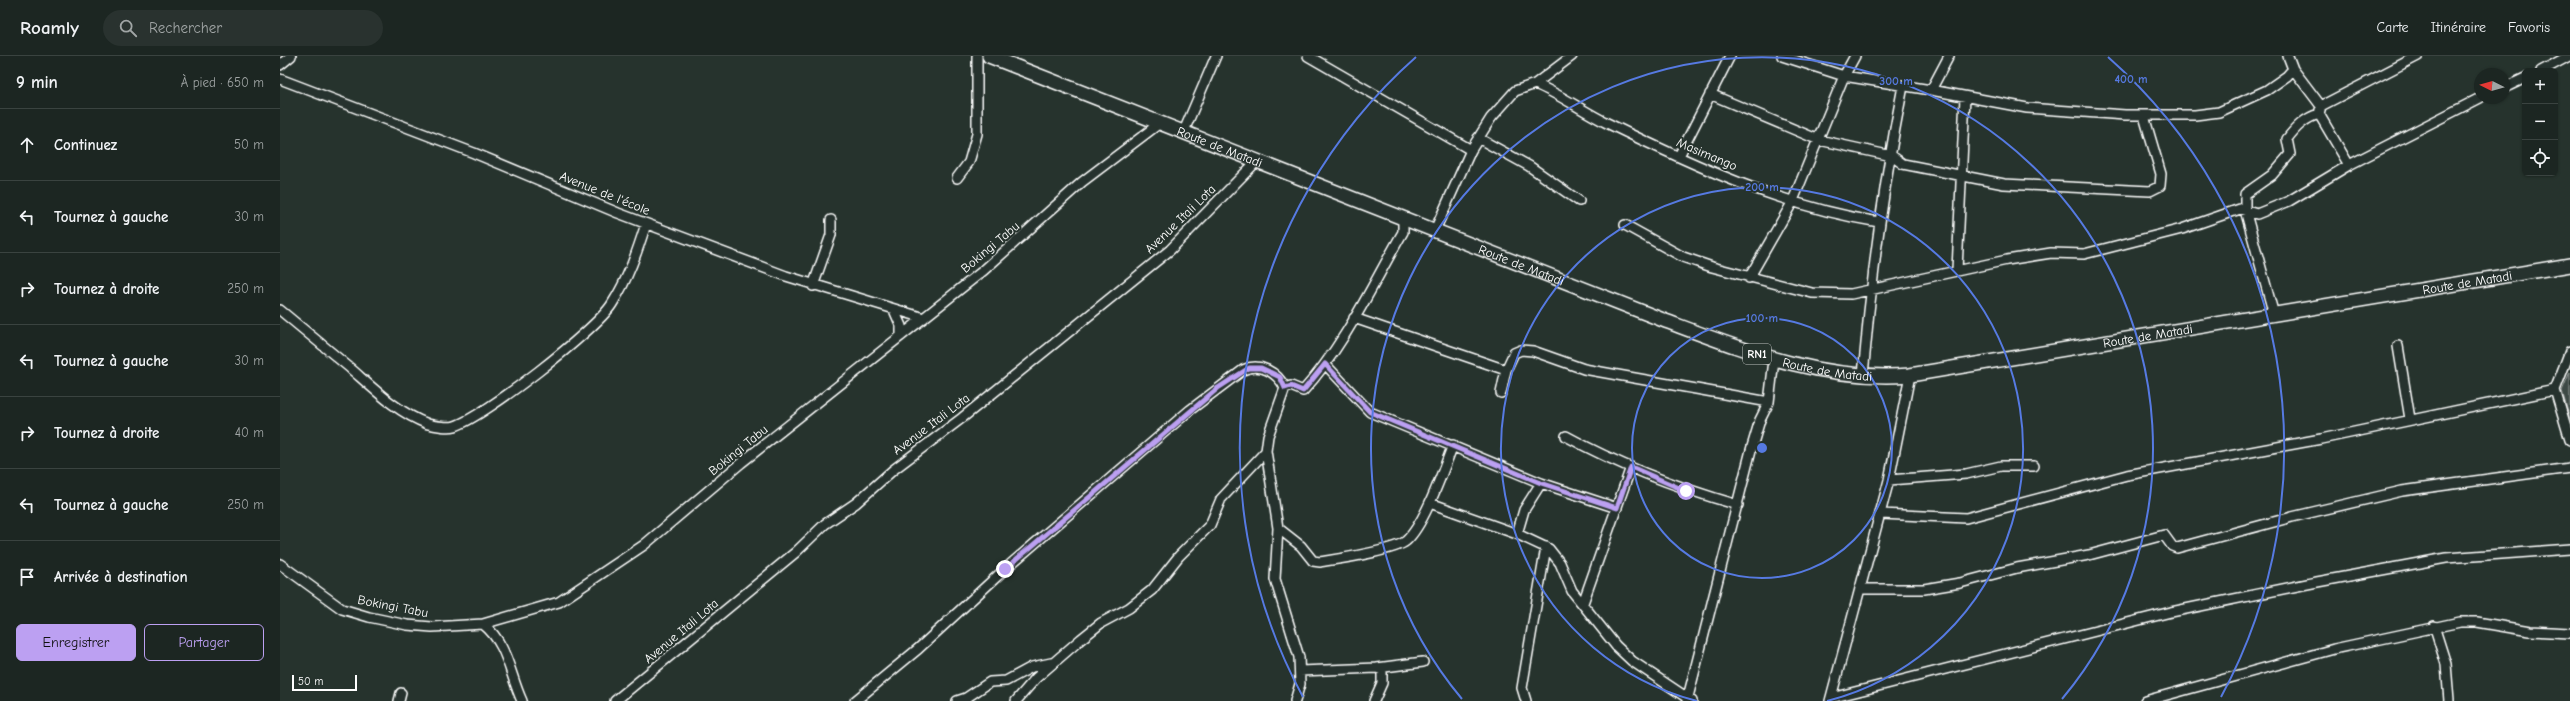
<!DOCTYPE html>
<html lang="fr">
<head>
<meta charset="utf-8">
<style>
	body { margin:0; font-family:"Comic Neue",sans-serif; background:#29322f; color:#f1f3f6 }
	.controls { position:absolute; right:12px; top:12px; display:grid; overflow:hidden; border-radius:6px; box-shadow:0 1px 3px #0004 }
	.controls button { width:36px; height:36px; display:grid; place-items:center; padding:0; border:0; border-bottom:1px solid #3a4340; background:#1c2622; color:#f1f3f6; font:20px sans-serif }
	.compass { position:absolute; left:2194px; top:12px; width:36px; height:36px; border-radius:50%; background:#1c2622; box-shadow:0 1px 3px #0004; rotate:275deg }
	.scale { position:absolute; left:12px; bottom:10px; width:65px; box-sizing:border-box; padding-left:4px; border:2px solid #fff; border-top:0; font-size:11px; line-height:14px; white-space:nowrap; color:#fff; -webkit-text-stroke:3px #26332d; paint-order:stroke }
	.stop { position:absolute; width:12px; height:12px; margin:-9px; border:3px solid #bca0f2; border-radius:50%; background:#fff }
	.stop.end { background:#bca0f2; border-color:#fff; box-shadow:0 1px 4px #0008 }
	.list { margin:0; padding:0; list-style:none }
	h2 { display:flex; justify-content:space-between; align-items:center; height:52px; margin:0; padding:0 16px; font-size:17px }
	h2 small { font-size:13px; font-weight:400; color:#a0a5a5 }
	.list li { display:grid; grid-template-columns:26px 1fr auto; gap:12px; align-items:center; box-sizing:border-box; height:72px; padding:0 16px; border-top:1px solid #3a4340 }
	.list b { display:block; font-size:15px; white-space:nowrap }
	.list em { font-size:13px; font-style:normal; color:#a0a5a5 }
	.actions { display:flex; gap:8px; padding:12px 16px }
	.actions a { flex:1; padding:9px 0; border:1px solid #bca0f2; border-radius:6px; text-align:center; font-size:14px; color:#bca0f2 }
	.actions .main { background:#bca0f2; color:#111 }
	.icon { flex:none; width:22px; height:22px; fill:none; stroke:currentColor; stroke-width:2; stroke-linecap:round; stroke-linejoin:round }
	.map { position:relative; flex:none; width:2290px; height:645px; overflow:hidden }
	header { display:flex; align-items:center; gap:24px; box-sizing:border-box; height:56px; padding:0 20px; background:#1c2622; border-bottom:1px solid #3a4340 }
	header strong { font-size:19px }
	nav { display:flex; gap:22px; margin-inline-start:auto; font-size:14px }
	.search { width:280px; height:36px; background:#29322f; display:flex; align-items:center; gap:10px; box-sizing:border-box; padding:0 14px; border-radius:22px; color:#a0a5a5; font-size:15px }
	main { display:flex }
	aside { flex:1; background:#1c2622 }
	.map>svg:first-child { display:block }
	.green { fill:#3e4944; stroke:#9ea4a2 }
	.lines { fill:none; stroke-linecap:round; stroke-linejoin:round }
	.minor-casing { stroke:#fff; stroke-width:12 }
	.highway-casing { stroke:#fff; stroke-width:16 }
	.minor { stroke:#26332d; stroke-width:9 }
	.highway { stroke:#26332d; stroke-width:13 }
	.route { stroke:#bca0f2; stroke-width:5 }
	.ring { fill:none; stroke:#567ae2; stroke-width:2 }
	.labels { text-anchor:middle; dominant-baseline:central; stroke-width:4; stroke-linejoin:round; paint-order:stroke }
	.shield { fill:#26332d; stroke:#bec2c0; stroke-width:1 }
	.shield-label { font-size:12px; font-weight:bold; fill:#fff }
	.street-label { font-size:13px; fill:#fff; stroke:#26332d }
	.centre { fill:#567ae2; stroke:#26332d; stroke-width:2 }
	.ring-label { font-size:12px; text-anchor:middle; font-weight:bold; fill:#567ae2; stroke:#26332d; stroke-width:4; stroke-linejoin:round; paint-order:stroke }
</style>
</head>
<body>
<header>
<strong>Roamly</strong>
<div class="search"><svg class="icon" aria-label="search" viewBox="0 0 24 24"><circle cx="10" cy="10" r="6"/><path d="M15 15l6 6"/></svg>Rechercher</div>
<nav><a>Carte</a><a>Itinéraire</a><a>Favoris</a></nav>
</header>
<main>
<aside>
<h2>9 min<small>À pied · 650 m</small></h2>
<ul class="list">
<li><svg class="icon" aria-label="ahead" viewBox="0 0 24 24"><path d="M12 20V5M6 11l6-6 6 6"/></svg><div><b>Continuez</b></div><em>50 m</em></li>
<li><svg class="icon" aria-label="left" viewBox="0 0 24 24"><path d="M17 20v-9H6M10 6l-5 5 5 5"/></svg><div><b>Tournez à gauche</b></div><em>30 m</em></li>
<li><svg class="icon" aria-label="right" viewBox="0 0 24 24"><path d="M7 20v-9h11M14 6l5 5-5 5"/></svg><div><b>Tournez à droite</b></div><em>250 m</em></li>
<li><svg class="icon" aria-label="left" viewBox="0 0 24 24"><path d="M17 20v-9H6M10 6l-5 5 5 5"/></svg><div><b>Tournez à gauche</b></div><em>30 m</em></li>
<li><svg class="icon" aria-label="right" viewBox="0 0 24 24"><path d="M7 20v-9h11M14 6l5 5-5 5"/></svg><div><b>Tournez à droite</b></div><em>40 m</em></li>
<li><svg class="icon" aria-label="left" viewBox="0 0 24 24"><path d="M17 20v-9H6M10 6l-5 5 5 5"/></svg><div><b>Tournez à gauche</b></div><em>250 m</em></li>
<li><svg class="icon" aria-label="arrive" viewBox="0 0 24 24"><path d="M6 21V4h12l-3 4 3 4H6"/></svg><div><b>Arrivée à destination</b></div></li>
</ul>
<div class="actions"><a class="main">Enregistrer</a><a>Partager</a></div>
</aside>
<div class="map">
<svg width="2290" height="645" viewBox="0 0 2290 645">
	<rect width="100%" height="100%" fill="#26332d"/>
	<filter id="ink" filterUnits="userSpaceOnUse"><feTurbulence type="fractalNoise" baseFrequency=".025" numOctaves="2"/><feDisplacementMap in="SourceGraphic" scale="8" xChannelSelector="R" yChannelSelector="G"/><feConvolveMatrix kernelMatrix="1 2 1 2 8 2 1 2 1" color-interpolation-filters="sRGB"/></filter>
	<g filter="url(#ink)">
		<!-- green -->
		<path class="green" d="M 2290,316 L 2290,363 L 2282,335 Z"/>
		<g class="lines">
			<!-- minor casing -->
			<g class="minor-casing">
				<path id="minor" d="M 1028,0 L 1191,94
					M 1502,0 L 1564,20 L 1651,34 L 1747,52 L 1845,59 L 1915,59 L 1939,56 L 1987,34 L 2007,20 L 2013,13 L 2008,0
					M 0,9 L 11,0
					M 2013,13 L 2041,50
					M 2261,15 L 2289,0
					M 0,23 L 194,97 L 338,157 L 506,220 L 644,262
					M 1255,28 C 1280,38 1302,55 1327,67 C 1413,109 1503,151 1599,166
					M 2224,32 L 2245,22
					M 1651,34 L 1669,0
					M 1430,38 L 1539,84 L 1612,100 L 1623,108 L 1724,128 L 1870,135 L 1880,130 L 1881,118 L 1864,60
					M 2039,58 L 2069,109
					M 904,75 L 936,0
					M 1198,82 L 1249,110 L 1299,145
					M 1399,100 L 1450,0
					M 677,122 L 689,106 L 697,78 L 697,0
					M 1345,169 L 1403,201 L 1432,211 L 1532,237 L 1571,238 L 1727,204 L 1771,197 L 1804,198 L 1902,173 L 1960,153 L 1977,158 L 2009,145 L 2069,109 L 2200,42
					M 1155,174 L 1191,94 L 1211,62 L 1235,35 L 1255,28 L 1292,0
					M 1677,214 L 1685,41
					M 1469,222 L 1512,147 L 1564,20 L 1575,0
					M 533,230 L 551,179 L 551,164
					M 0,254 C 23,273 47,293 70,312 C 94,333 118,357 148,368 C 155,370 169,372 175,370 C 204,361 316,274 332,248 C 348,223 357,196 366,168
					M 614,254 L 621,270 L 621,280
					M 1994,259 L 1965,154 L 1965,138 L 1992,119 L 2010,98 L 2007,83 C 2016,71 2025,62 2039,58 L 2041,50 L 2138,0
					M 1074,262 L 1226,314
					M 2118,290 L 2130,363
					M 2290,295 L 2275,334 L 2290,384
					M 1045,308 L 1090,356 L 1261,427
					M 1583,319 C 1591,222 1604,126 1623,30
					M 1005,332 L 988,380 L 986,395 L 998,472 L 995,523 L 1019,601 L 1020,628 L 1015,645
					M 1221,337 L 1226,314 L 1234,297 L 1241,294 L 1253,295 L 1304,313 L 1489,346
					M 1286,380 C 1340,410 1399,432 1458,449
					M 1609,424 L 1686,418 L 1721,410 L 1754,410
					M 1150,447 L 1237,478 L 1269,493 L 1280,507 L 1292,535 L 1336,590 L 1352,605 L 1412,645
					M 1601,458 L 1686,462 L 1847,419 L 2041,383 L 2275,334
					M 998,472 L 1021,490 L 1033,505 L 1040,506 C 1057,503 1114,495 1126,485 C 1145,468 1163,414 1173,389
					M 1237,478 L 1244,454 L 1261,427 L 1337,452
					M 0,508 L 62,553 L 89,561 L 127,569 L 152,571 L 203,568 L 279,546 L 364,489 L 461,407 L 704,214 L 802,126 L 880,67
					M 1581,533 L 1644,533 L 1680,527 L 1737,512 L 1809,499 L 1884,479 L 1892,490 L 1897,492 L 2012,461 L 2122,435 L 2290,412
					M 1303,547 L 1351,411
					M 203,568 C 228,588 229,617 242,645
					M 2154,570 L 2166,608 L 2169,645
					M 1097,612 L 1143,606
					M 1020,615 L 1097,612 L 1102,614 L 1102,627 L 1094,645
					M 1551,642 L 1891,556 L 2037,526 L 2166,502 L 2290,493
					M 119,645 L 121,637
					M 335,645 L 516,496 L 545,468 L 576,447 L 613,414 L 682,362 L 890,194 L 977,105
					M 575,645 L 638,593 L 725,513 L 910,354 L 963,314 C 980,306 997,316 1005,332 L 1011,330 L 1023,335 C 1065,289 1092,229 1123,176 L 1123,162
					M 677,645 L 686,642 L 710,626 L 726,625 L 752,611 L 771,607
					M 736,645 L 756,622 L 801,583 L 821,567 L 849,552 L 872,534 L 899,500 L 930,469 L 941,443 L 986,395
					M 1246,645 L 1242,632 L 1266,491
					M 1407,645 L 1471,394 L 1480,364 L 1489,346 L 1494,304
					M 1550,645 L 1609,424 L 1630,319
					M 1865,645 L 2054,593 L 2180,566 L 2197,566 L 2250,575 L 2290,577"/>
			</g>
			<!-- highway casing -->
			<g class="highway-casing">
				<g id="highway">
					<path id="s1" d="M 709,0 L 1383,264 C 1464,294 1542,326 1630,319 L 2290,209"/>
				</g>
			</g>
			<!-- minor -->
			<use href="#minor" class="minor"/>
			<!-- highway -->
			<use href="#highway" class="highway"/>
		</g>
	</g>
	<g class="lines" filter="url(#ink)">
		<!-- route -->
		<path class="route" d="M 725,513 L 938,332 L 969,312 L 981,312 L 1000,321 L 1005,332 L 1011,330 L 1023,335 L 1045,308 L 1090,356 L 1261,427 L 1337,452 L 1351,411 L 1406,435"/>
	</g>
	<!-- distance rings -->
	<g class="ring">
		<circle cx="1482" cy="392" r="130"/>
		<path d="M1417 645A261 261 0 1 1 1547 645"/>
		<path d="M1182 643A391 391 0 1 1 1782 643"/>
		<path d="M1023 641A522 522 0 0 1 1136 1M1828 1A522 522 0 0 1 1941 641"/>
	</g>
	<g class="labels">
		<!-- shield labels -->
		<rect class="shield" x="1463" y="288" width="28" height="20" rx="3"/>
		<g class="shield-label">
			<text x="1477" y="298">RN1</text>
		</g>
		<!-- street labels -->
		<g class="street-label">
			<text stroke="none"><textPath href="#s1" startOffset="248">Route de Matadi</textPath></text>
			<text transform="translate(1427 98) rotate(23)">Masimango</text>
			<text transform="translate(325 137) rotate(22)">Avenue de l'école</text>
			<text transform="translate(900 163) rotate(-44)">Avenue Itali Lota</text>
			<text transform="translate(710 191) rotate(-40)">Bokingi Tabu</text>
			<text stroke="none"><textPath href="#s1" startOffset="572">Route de Matadi</textPath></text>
			<text stroke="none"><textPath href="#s1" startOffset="1544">Route de Matadi</textPath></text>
			<text stroke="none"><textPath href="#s1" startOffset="1220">Route de Matadi</textPath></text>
			<text stroke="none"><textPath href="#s1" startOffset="896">Route de Matadi</textPath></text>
			<text transform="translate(651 368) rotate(-37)">Avenue Itali Lota</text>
			<text transform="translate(458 394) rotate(-39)">Bokingi Tabu</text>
			<text transform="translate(113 550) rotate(11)">Bokingi Tabu</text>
			<text transform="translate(401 575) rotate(-40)">Avenue Itali Lota</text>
		</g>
	</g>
	<circle cx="1482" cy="392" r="6" class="centre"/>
	<g class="ring-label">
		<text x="1851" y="27">400 m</text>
		<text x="1616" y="29">300 m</text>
		<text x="1482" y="135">200 m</text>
		<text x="1482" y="266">100 m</text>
	</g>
</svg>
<div class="controls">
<button>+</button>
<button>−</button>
<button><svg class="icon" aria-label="locate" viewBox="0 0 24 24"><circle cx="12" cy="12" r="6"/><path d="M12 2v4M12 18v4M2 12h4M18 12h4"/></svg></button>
</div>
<svg class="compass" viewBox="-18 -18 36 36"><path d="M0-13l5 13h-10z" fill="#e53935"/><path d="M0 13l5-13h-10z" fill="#a0a5a5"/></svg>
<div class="scale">50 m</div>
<div class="stop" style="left:1406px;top:435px"></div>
<div class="stop end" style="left:725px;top:513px"></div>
</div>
</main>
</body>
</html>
